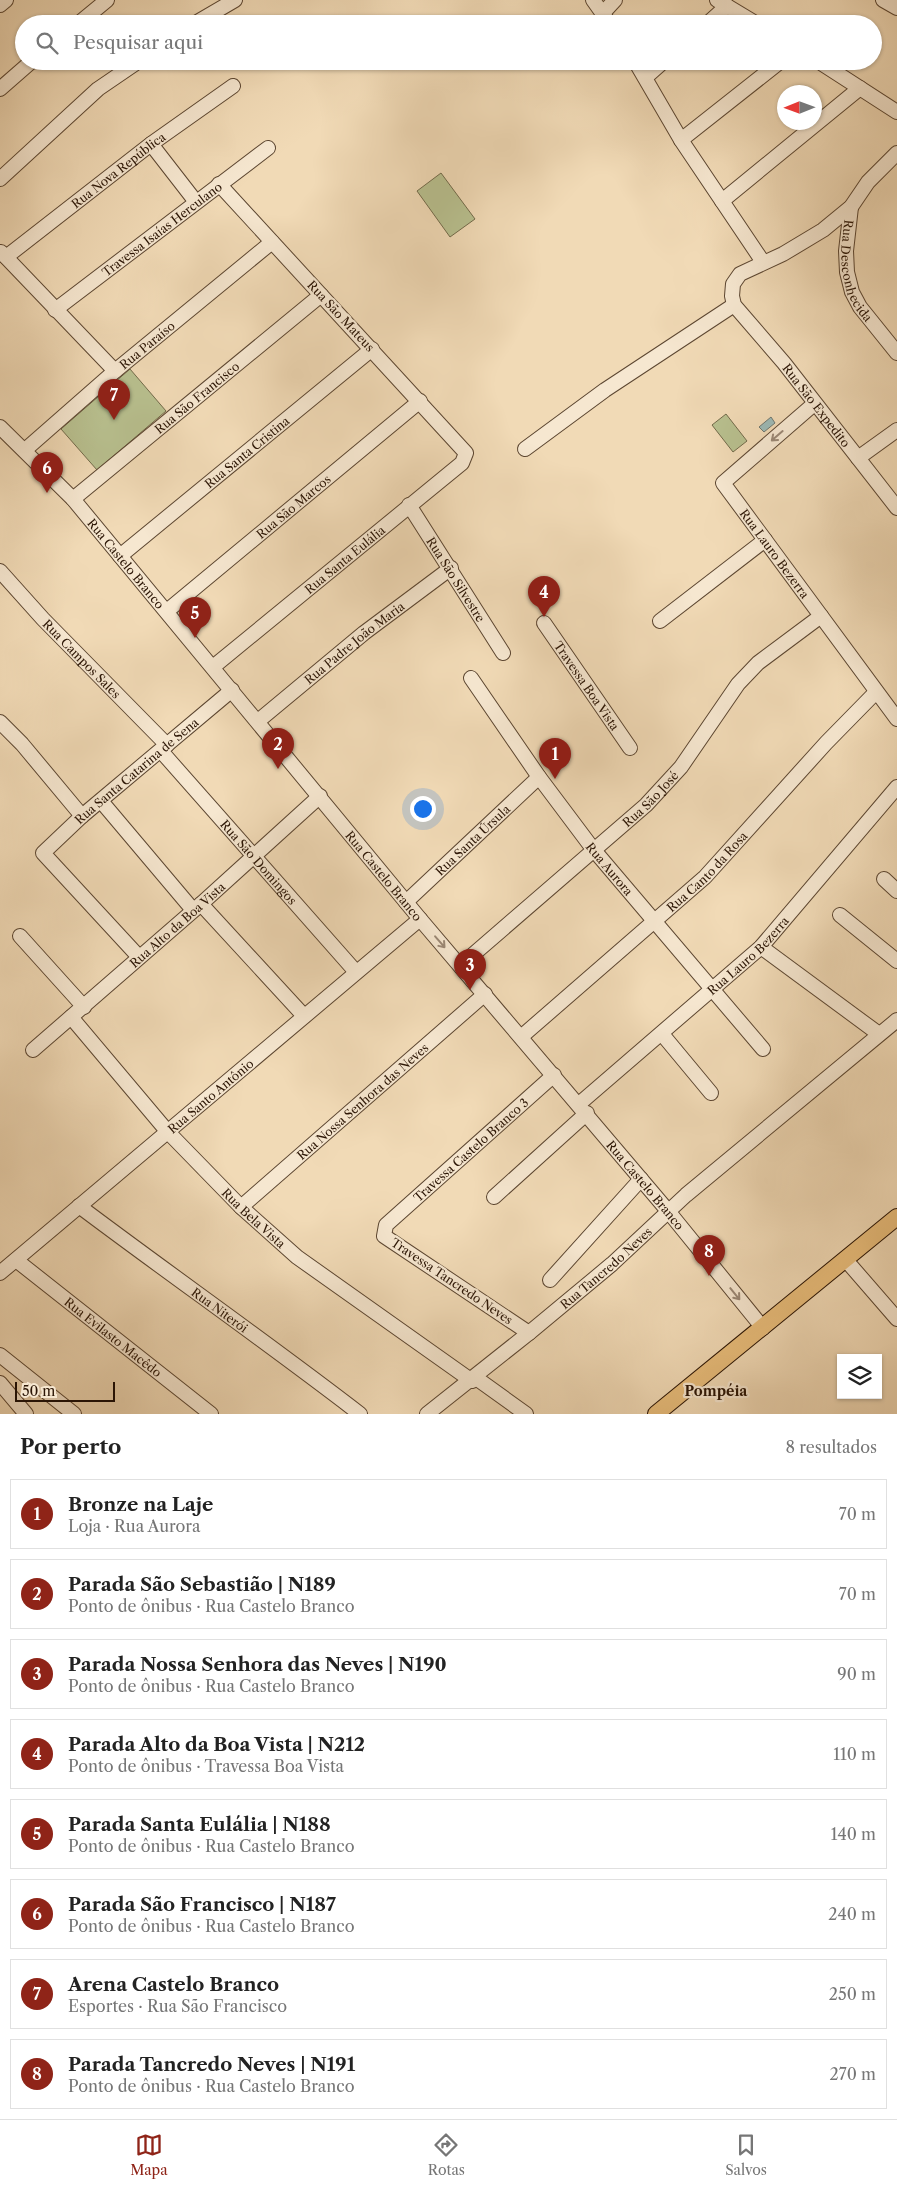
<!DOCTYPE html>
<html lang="pt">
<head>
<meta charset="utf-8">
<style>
	body { margin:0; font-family:"Libre Caslon Text",serif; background:#f6f6f6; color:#222 }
	.controls { position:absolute; right:15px; bottom:15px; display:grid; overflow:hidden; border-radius:0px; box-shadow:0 1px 4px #0004 }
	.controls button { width:45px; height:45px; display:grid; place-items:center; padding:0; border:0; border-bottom:1px solid #e0e0e0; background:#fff; color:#222; font:25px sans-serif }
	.compass { position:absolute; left:777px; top:85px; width:45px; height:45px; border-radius:50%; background:#fff; box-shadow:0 1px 4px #0004; rotate:269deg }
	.scale { position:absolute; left:15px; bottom:12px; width:100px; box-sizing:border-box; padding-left:5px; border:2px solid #2b1505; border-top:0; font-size:14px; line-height:18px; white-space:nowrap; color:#2b1505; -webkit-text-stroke:4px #f6e7d0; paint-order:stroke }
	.you { position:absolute; left:422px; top:808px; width:18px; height:18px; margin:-12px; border:4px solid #fff; border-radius:50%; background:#1a73e8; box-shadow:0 0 0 8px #1a73e833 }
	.badge { display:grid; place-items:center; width:32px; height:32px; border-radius:50%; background:#8f2418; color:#fff; font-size:16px; font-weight:700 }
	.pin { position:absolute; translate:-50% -41px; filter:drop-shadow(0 1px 2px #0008) }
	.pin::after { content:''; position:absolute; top:26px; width:18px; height:15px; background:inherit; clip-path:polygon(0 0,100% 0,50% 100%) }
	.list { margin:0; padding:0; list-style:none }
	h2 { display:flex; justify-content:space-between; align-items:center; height:65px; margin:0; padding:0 20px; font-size:21px }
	h2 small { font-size:16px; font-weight:400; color:#767676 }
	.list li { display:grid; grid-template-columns:32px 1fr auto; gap:15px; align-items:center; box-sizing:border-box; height:70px; margin:0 10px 10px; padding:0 10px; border:1px solid #e0e0e0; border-radius:0px }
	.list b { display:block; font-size:19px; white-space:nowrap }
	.list p { margin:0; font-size:16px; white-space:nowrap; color:#767676 }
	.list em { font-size:16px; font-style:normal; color:#767676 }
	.icon { flex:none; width:28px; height:28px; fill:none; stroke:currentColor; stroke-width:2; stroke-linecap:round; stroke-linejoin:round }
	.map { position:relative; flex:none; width:897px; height:1414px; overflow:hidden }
	.search { position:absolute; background:#fff; box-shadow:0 1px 4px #0004; left:15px; right:15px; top:15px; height:55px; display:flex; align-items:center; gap:12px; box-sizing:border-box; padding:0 18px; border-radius:28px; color:#767676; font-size:19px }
	.sheet { height:705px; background:#fff }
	nav { display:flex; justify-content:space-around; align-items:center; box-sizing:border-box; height:70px; border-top:1px solid #e0e0e0; background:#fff; font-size:14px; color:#767676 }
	nav a { display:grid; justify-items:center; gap:2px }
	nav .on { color:#8f2418 }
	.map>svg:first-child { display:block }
	.park { fill:#b8c08f; stroke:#726a4a }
	.water { fill:url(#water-ripples); stroke:#6f776f }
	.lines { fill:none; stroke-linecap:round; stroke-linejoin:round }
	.minor-casing { stroke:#5c4631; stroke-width:16 }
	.major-casing { stroke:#2b1505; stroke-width:18 }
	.minor { stroke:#f6e7d0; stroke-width:14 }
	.major { stroke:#e8bd7b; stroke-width:16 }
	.oneway { stroke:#9b8875 }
	.labels { text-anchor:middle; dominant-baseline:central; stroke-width:4.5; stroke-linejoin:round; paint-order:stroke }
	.street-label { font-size:12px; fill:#2b1505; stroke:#f6e7d0 }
	.neighbourhood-label { font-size:14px; font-weight:bold; fill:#2b1505; stroke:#f6e7d0 }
</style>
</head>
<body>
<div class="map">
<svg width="897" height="1414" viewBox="0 0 897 1414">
	<defs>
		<pattern id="water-ripples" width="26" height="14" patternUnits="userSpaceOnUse" patternTransform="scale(1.25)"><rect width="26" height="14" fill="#9cb9b5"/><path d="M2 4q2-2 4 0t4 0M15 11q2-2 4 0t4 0" fill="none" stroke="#879e9a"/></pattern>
	</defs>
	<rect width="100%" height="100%" fill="#f1dab6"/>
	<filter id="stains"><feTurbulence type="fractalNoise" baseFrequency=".004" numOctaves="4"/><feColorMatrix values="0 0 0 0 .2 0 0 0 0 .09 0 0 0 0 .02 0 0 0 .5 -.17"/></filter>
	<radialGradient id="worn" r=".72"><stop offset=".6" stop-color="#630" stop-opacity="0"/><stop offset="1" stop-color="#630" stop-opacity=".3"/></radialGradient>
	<!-- park -->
	<path class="park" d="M 441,173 L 475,219 L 450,237 L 417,191 Z
		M 130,369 L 166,411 L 97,470 L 61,429 Z
		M 726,414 L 747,441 L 733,452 L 712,425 Z"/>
	<!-- water -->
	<path class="water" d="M 771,417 L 775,423 L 764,432 L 759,427 Z"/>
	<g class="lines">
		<!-- minor casing -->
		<g class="minor-casing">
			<g id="minor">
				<path d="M 593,0 L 610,24"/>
				<path d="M 717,0 L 757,24"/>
				<path d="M 883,0 L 897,8"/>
				<path d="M 0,5 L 6,0"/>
				<path d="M 603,13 L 615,0"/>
				<path d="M 78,24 L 107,0"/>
				<path d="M 194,24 L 235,0"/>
				<path d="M 707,24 L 727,6"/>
				<path d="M 635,61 L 681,140 L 763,262"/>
				<path d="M 818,61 L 897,112"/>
				<path d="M 646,77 L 664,61"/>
				<path d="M 0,89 L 32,61"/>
				<path d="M 681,140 L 781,61"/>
				<path d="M 151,144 L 196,202"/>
				<path id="s1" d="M 897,153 L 868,182 L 851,207 L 823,230 L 783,254 L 740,274 L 733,284 L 732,296 L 734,305 L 784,363 L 897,508"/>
				<path d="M 0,179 L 98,89 L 139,61"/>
				<path d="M 722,201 L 860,88"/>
				<path id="s2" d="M 851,207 L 846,251 L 847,272 L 852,292 L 860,307 L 897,353"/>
				<path d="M 1,252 L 115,371"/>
				<path id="s3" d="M 6,257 L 151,144 L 233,86"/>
				<path id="s4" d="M 55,310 L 268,148"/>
				<path id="s5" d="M 814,404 L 723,483 L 897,719"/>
				<path id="s6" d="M 0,427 L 73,499 L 420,919 L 668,1211 L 763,1328"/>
				<path d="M 525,449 L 605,390 L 734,305"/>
				<path id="s7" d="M 25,450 L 115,371 L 272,242"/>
				<path d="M 858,458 L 897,430"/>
				<path id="s8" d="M 73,499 L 321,295"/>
				<path id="s9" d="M 409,505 L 503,653"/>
				<path id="s10" d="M 120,556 L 372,349"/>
				<path id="s11" d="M 0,571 L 43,619 L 167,745"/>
				<path id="s12" d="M 167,611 L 420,401"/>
				<path d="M 660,621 L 765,540"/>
				<path id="s13" d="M 544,623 L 630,748"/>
				<path id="s14" d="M 213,667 L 462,463 L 466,453 L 219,184"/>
				<path id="s15" d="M 471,678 L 539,777 L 593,849 L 763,1049"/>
				<path id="s16" d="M 258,721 L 364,633 L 451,568"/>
				<path d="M 0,722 L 22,744 L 82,816"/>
				<path id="s17" d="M 161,751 L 356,972"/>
				<path d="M 101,801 L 193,910"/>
				<path d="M 884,879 L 897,891"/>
				<path id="s18" d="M 406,902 L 539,777"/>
				<path d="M 201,904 L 304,1016"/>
				<path d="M 840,915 L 897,961"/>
				<path d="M 20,936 L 84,1007"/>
				<path d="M 761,947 L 879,1034"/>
				<path id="s19" d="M 139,957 L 43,853 L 82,816 L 232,690"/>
				<path id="s20" d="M 461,965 L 646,805 L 681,767 L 738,684 L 758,663 L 821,616"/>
				<path id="s21" d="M 71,1017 L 167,1131 L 241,1207 L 297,1257 L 472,1381"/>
				<path d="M 662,1034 L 711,1093"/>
				<path id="s22" d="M 521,1037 L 705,877 L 826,743 L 876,692"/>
				<path id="s23" d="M 33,1050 L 201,904 L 320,796"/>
				<path id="s24" d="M 579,1104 L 761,947 L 897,787"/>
				<path d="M 494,1197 L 587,1113"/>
				<path id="s25" d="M 79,1206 C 172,1276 268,1343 360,1414"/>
				<path id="s26" d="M 241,1207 L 485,994"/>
				<path d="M 845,1259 L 897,1319"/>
				<path id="s27" d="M 16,1260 L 211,1414"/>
				<path id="s28" d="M 0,1273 L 420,919"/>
				<path d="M 550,1280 L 641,1179"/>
				<path id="s29" d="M 529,1333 L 384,1236 L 386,1225 L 554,1075"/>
				<path d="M 0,1355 L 74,1414"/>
				<path d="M 476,1378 L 526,1414"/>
				<path d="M 0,1383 L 26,1414"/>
				<path id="s30" d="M 427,1414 L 529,1333 L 612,1264 L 686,1195 L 897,1020"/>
			</g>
		</g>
		<!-- major casing -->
		<g class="major-casing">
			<path id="major" d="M 656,1414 L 897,1217"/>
		</g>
		<!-- minor -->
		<use href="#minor" class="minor"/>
		<!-- major -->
		<use href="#major" class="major"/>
	</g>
	<!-- one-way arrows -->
	<defs><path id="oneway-shaft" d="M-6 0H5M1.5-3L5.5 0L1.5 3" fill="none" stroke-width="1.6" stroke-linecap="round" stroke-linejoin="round" transform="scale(1.25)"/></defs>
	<g class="oneway">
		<use href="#oneway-shaft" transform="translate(777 436) rotate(139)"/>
		<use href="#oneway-shaft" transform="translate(440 942) rotate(49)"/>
		<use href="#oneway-shaft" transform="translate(735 1294) rotate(51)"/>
	</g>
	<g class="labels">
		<!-- street labels -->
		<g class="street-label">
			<text stroke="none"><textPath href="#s3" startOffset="142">Rua Nova República</textPath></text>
			<text stroke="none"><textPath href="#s4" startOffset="134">Travessa Isaías Herculano</textPath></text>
			<text stroke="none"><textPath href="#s2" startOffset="66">Rua Desconhecida</textPath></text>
			<text transform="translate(341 316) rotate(47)">Rua São Mateus</text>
			<text stroke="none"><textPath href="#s7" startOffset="161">Rua Paraíso</textPath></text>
			<text stroke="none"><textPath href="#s8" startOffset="160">Rua São Francisco</textPath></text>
			<text stroke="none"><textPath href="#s1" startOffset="365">Rua São Expedito</textPath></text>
			<text stroke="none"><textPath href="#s10" startOffset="164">Rua Santa Cristina</textPath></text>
			<text stroke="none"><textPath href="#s12" startOffset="164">Rua São Marcos</textPath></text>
			<text stroke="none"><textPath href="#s5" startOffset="208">Rua Lauro Bezerra</textPath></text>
			<text stroke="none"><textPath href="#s14" startOffset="170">Rua Santa Eulália</textPath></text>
			<text stroke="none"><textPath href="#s6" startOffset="186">Rua Castelo Branco</textPath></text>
			<text stroke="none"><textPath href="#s9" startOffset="88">Rua São Silvestre</textPath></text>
			<text stroke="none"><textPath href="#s16" startOffset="124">Rua Padre João Maria</textPath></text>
			<text stroke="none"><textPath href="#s11" startOffset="120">Rua Campos Sales</textPath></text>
			<text stroke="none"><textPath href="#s13" startOffset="76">Travessa Boa Vista</textPath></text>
			<text stroke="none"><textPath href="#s19" startOffset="266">Rua Santa Catarina de Sena</textPath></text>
			<text stroke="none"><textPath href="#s20" startOffset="252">Rua São José</textPath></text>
			<text stroke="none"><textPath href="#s18" startOffset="91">Rua Santa Úrsula</textPath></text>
			<text stroke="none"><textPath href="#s17" startOffset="148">Rua São Domingos</textPath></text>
			<text stroke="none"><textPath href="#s15" startOffset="236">Rua Aurora</textPath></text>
			<text stroke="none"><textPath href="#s22" startOffset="249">Rua Canto da Rosa</textPath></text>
			<text stroke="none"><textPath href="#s6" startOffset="591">Rua Castelo Branco</textPath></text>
			<text stroke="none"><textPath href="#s23" startOffset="191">Rua Alto da Boa Vista</textPath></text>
			<text stroke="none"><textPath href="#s24" startOffset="225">Rua Lauro Bezerra</textPath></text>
			<text stroke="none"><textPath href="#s28" startOffset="275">Rua Santo Antônio</textPath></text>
			<text stroke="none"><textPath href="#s26" startOffset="161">Rua Nossa Senhora das Neves</textPath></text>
			<text stroke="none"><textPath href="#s29" startOffset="299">Travessa Castelo Branco 3</textPath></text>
			<text stroke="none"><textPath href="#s6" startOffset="996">Rua Castelo Branco</textPath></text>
			<text stroke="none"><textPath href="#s21" startOffset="272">Rua Bela Vista</textPath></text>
			<text stroke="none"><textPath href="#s30" startOffset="231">Rua Tancredo Neves</textPath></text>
			<text transform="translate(452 1281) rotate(34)">Travessa Tancredo Neves</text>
			<text stroke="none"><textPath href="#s25" startOffset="175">Rua Niterói</textPath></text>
			<text stroke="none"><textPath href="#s27" startOffset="124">Rua Evilasto Macêdo</textPath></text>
		</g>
		<!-- neighbourhood labels -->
		<g class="neighbourhood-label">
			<text x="716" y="1391">Pompéia</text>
		</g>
	</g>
	<rect width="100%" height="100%" filter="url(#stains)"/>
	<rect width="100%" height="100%" fill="url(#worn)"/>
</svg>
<div class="controls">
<button><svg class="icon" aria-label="layers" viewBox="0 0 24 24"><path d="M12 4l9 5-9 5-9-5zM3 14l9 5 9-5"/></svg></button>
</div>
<svg class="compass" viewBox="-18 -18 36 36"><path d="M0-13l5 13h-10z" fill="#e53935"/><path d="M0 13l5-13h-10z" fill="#767676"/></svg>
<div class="scale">50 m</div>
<div class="you"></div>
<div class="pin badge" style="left:555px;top:779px">1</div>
<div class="pin badge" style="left:278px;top:769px">2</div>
<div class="pin badge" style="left:470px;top:990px">3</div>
<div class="pin badge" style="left:544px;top:617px">4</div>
<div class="pin badge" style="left:195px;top:638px">5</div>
<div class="pin badge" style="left:47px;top:493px">6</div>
<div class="pin badge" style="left:114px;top:420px">7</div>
<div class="pin badge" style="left:709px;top:1276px">8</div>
<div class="search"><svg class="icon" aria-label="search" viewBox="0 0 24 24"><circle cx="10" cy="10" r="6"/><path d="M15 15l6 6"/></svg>Pesquisar aqui</div>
</div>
<section class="sheet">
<h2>Por perto<small>8 resultados</small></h2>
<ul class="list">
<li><span class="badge">1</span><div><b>Bronze na Laje</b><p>Loja · Rua Aurora</p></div><em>70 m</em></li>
<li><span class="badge">2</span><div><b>Parada São Sebastião | N189</b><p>Ponto de ônibus · Rua Castelo Branco</p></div><em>70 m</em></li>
<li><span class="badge">3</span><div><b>Parada Nossa Senhora das Neves | N190</b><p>Ponto de ônibus · Rua Castelo Branco</p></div><em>90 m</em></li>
<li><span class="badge">4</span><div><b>Parada Alto da Boa Vista | N212</b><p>Ponto de ônibus · Travessa Boa Vista</p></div><em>110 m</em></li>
<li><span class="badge">5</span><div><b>Parada Santa Eulália | N188</b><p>Ponto de ônibus · Rua Castelo Branco</p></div><em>140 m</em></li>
<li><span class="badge">6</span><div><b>Parada São Francisco | N187</b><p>Ponto de ônibus · Rua Castelo Branco</p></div><em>240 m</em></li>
<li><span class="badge">7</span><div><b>Arena Castelo Branco</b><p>Esportes · Rua São Francisco</p></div><em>250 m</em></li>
<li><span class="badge">8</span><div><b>Parada Tancredo Neves | N191</b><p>Ponto de ônibus · Rua Castelo Branco</p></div><em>270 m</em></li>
</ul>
</section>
<nav>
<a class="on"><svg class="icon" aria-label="map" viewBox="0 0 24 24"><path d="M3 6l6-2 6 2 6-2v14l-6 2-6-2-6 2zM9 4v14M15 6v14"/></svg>Mapa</a>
<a><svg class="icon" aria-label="directions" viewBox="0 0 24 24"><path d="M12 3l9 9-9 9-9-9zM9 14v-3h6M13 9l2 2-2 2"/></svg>Rotas</a>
<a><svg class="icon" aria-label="saved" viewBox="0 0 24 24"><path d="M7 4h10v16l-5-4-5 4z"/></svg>Salvos</a>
</nav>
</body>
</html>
